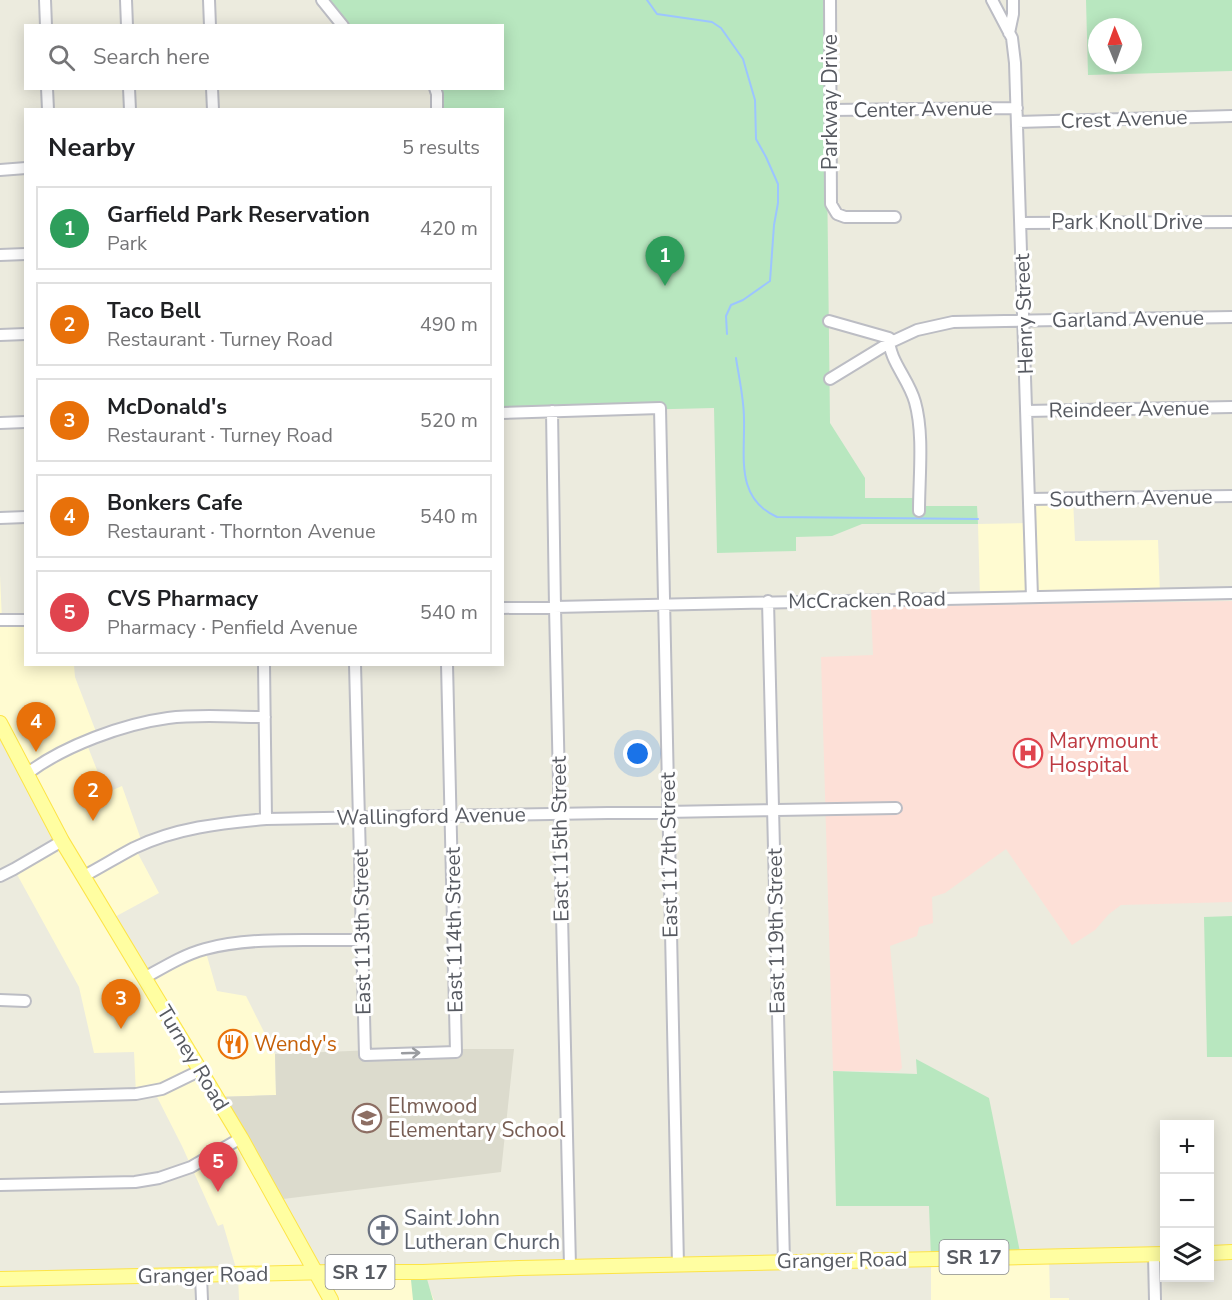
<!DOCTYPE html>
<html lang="en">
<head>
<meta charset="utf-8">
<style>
	body { margin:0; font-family:"Nunito Sans",sans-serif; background:#f6f6f6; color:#202124 }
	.controls { position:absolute; right:18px; bottom:18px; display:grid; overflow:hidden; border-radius:0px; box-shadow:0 3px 15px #0003 }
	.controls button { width:54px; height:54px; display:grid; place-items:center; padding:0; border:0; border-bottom:2px solid #e0e0e0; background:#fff; color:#202124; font:30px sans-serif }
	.compass { position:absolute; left:1088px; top:18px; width:54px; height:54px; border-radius:50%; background:#fff; box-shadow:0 3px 15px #0003; rotate:359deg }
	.you { position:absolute; left:638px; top:754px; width:21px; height:21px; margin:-15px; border:4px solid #fff; border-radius:50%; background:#1a73e8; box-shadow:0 0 0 9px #1a73e833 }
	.badge { display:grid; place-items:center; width:39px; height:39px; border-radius:50%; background:#d93025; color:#fff; font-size:20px; font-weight:700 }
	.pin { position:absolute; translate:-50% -50px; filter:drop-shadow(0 2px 3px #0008) }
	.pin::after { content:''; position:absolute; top:32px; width:21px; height:18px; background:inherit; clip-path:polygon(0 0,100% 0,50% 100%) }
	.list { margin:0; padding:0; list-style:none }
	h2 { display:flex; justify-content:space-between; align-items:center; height:78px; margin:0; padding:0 24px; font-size:26px }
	h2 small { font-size:20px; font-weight:400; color:#757577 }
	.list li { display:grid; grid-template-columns:39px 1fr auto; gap:18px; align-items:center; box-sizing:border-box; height:84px; margin:0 12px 12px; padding:0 12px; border:2px solid #e0e0e0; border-radius:0px }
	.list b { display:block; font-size:22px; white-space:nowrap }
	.list p { margin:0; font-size:20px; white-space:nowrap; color:#757577 }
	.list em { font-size:20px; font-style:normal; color:#757577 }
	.icon { flex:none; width:33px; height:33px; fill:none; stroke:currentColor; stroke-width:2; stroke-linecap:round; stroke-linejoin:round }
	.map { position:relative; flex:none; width:1232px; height:1300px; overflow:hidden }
	.search { position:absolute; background:#fff; box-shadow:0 3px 15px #0003; left:24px; top:24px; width:480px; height:66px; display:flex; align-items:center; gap:15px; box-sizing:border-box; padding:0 21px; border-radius:0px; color:#757577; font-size:22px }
	.panel { position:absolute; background:#fff; box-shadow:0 3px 15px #0003; left:24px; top:108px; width:480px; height:558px; border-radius:0px }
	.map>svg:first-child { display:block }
	.commercial { fill:#fffbd1 }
	.education { fill:#dcdbcd }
	.medical { fill:#fde0d7 }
	.green { fill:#b8e7bf; fill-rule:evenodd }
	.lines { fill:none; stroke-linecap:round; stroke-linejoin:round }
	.stream { stroke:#9cc5ff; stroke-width:2 }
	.minor-casing { stroke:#bcbdc4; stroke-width:14 }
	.major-casing { stroke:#fde447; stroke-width:16 }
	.minor { stroke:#fff; stroke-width:10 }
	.major { stroke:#fffea1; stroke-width:14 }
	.oneway { stroke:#9a9ca0 }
	.labels { text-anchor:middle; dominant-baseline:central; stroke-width:6; stroke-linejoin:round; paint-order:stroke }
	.shield { fill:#fff; stroke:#898c90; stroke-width:1.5 }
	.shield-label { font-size:20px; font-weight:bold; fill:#575a61 }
	.street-label { font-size:21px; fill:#575a61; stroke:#fff }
	.health-label { font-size:21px; fill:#be3a42; stroke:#fff; text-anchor:start }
	.food-label { font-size:21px; fill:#c56008; stroke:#fff; text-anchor:start }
	.education-label { font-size:21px; fill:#785e54; stroke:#fff; text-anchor:start }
	.worship-label { font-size:21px; fill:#5b616d; stroke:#fff; text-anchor:start }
</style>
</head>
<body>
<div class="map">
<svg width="1232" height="1300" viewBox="0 0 1232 1300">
	<rect width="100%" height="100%" fill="#ecebde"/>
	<!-- commercial -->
	<path class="commercial" d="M 1029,499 L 1073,499 L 1075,541 L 1158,540 L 1160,594 L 980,598 L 978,524 L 1030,523 Z
		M 0,575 L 2,620 L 25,620 L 26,664 L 74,665 L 75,677 L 98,737 L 86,742 L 106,793 L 122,786 L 143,845 L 135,848 L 159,893 L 111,919 L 146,977 L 205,949 L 217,991 L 246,996 L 275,1054 L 276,1095 L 216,1097 L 315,1273 L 423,1272 L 434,1300 L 239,1300 L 238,1275 L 223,1224 L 218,1226 L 182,1146 L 154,1091 L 136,1094 L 134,1052 L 94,1053 L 79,987 L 14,869 L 62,840 L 6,735 L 0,738 Z
		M 1049,1256 L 1050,1298 L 1069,1298 L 1069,1300 L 931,1300 L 931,1258 Z"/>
	<!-- education -->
	<path class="education" d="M 400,1049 L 514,1049 L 501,1172 L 275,1200 L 215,1097 L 276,1095 L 275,1054 Z"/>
	<!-- medical -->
	<path class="medical" d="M 1232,601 L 1232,902 L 1121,905 L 1109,914 L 1095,930 L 1072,945 L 1006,849 L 945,893 L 932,897 L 933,923 L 919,927 L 917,936 L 890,946 L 902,1068 L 899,1071 L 833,1071 L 821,657 L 873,655 L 871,607 Z"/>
	<!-- green -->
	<path class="green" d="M 322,0 L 825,0 L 830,423 L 865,478 L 865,498 L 919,498 L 920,506 L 977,506 L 978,524 L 862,524 L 832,536 L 796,537 L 796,551 L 717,553 L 714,408 L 503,413 L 502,110 L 437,109 L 435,89 L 502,88 L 502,26 L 343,25 Z
		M 1086,0 L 1232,0 L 1232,71 L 1088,75 ZM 1097,27 L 1133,27 L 1133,63 L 1097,63 Z
		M 1232,916 L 1232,1057 L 1207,1057 L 1204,917 Z
		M 916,1059 L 989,1098 L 1021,1257 L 931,1258 L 929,1206 L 836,1206 L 833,1071 L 917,1074 Z
		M 427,1279 L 433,1300 L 413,1300 L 411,1280 Z"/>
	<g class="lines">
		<!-- stream -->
		<path class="stream" d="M 647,0 L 657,14 L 712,22 L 721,28 L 743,59 L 755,100 L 756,139 L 766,157 L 778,184 L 778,203 L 774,225 L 770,281 L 743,300 L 731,305 L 726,316 L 727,334
			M 736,358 C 739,378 744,399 744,419 C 745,457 735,498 777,517 L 978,519"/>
		<!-- minor casing -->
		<g class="minor-casing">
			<path id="minor" d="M 45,0 L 46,26
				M 126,0 L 127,26
				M 209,0 L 210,26
				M 322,0 L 343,26
				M 830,0 L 831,204 L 837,214 L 845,217 L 895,217
				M 992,0 L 1012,38 L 1015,63 L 1032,597
				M 1009,33 L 1013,14 L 1013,0
				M 47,88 L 48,110
				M 129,88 L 130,110
				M 212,88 L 213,110
				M 435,88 L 437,94 L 437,110
				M 830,110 L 1017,108
				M 1017,122 L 1232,116
				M 0,170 L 26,168
				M 1021,223 L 1232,222
				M 0,255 L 26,254
				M 829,321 L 889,338 C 889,361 909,379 915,402 C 924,434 919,477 919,511
				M 0,335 L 26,334
				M 830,379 L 889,343 L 917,330 L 953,322 L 1232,317
				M 552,411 L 555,607 L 570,1267
				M 1026,411 L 1232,407
				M 502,413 L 660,408 L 678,1265
				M 0,423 L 26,422
				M 1029,499 L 1232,496
				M 0,518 L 26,517
				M 768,601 L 784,1262
				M 502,608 L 1232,593
				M 0,620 L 26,620
				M 264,664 L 266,819
				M 355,664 L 365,1055 L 456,1052 L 447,664
				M 28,773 C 64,746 123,724 168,718 C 199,714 233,717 265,717
				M 0,876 L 14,869 L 62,841
				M 84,876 C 101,867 117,857 134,848 C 175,828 221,823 266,819 L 896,808
				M 146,977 C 164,967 183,955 205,949 C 252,936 314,941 363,940
				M 0,1000 L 25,1001
				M 0,1098 L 136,1094 L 162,1089 L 199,1071
				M 0,1185 L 135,1182 L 159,1178 L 191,1167 L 241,1138
				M 1154,1255 L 1155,1300
				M 201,1276 L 202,1300"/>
		</g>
		<!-- major casing -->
		<g class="major-casing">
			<path id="major" d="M 0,723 L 62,841 L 241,1138 L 331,1300
				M 1210,1253 L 1232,1252
				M 0,1279 L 332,1272 L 423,1272 L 519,1268 L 1164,1254"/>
		</g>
		<!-- minor -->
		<use href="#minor" class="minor"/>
		<!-- major -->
		<use href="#major" class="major"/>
	</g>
	<!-- one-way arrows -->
	<defs><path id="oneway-shaft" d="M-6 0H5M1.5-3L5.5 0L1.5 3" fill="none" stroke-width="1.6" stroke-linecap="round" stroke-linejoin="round" transform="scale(1.5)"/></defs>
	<use class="oneway" href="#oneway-shaft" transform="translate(411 1053) rotate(-2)"/>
	<!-- icons -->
	<defs>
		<g id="hospital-ring" transform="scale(1.5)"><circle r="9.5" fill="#fff" stroke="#e0444e" stroke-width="1.5"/><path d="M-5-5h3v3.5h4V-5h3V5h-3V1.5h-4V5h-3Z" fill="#e0444e"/></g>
		<g id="restaurant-ring" transform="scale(1.5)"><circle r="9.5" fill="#fff" stroke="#e8710a" stroke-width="1.5"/><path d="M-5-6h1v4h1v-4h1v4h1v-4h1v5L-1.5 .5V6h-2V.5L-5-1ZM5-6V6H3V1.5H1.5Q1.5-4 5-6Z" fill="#e8710a"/></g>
		<g id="school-ring" transform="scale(1.5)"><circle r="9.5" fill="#fff" stroke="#8d6e63" stroke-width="1.5"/><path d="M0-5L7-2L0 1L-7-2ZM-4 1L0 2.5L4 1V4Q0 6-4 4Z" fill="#8d6e63"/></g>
		<g id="church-ring" transform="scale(1.5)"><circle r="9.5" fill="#fff" stroke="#6b7280" stroke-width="1.5"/><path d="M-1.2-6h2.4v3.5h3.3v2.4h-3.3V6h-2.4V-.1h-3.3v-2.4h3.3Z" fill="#6b7280"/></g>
	</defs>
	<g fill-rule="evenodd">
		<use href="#hospital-ring" x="1028" y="753"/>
		<use href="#restaurant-ring" x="233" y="1044"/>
		<use href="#school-ring" x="367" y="1118"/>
		<use href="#church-ring" x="383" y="1230"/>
	</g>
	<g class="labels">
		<!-- shield labels -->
		<g class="shield">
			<rect x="939.5" y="1240" width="69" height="34" rx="4.5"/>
			<rect x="325.5" y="1255" width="69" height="34" rx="4.5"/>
		</g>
		<g class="shield-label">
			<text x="974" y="1257">SR 17</text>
			<text x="360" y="1272">SR 17</text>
		</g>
		<!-- street labels -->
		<g class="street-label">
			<text transform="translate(830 102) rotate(-90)">Parkway Drive</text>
			<text transform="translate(923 109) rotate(-1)">Center Avenue</text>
			<text transform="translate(1124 119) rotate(-2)">Crest Avenue</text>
			<text x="1127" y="222">Park Knoll Drive</text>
			<text transform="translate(1024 314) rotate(-92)">Henry Street</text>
			<text transform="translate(1128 319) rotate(-1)">Garland Avenue</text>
			<text transform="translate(1129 409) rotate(-1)">Reindeer Avenue</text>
			<text transform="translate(1131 498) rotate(-1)">Southern Avenue</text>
			<text transform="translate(867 600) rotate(-1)">McCracken Road</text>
			<text transform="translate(431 816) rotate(-1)">Wallingford Avenue</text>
			<text transform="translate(560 839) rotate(-91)">East 115th Street</text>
			<text transform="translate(669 855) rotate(-91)">East 117th Street</text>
			<text transform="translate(454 930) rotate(-91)">East 114th Street</text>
			<text transform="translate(776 931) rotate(-91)">East 119th Street</text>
			<text transform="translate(362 932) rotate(-91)">East 113th Street</text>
			<text transform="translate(193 1058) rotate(59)">Turney Road</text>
			<text transform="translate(842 1260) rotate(-1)">Granger Road</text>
			<text transform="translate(203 1275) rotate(-1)">Granger Road</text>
		</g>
		<!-- health labels -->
		<g class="health-label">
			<text x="1049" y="741">Marymount<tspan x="1049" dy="24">Hospital</tspan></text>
		</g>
		<!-- food labels -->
		<g class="food-label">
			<text x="254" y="1044">Wendy's</text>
		</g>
		<!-- education labels -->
		<g class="education-label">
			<text x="388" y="1106">Elmwood<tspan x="388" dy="24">Elementary School</tspan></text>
		</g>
		<!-- worship labels -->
		<g class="worship-label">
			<text x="404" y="1218">Saint John<tspan x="404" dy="24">Lutheran Church</tspan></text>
		</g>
	</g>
</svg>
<div class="controls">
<button>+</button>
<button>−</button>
<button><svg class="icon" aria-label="layers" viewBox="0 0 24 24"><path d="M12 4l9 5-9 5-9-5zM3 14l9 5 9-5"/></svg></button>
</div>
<svg class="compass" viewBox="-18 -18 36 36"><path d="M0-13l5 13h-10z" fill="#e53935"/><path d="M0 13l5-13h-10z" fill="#757577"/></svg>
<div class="you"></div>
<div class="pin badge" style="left:665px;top:286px;background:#2e9e5b">1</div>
<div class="pin badge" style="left:93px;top:821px;background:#e8710a">2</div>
<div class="pin badge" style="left:121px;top:1029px;background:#e8710a">3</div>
<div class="pin badge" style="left:36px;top:752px;background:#e8710a">4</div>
<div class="pin badge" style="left:218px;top:1192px;background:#e0444e">5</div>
<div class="search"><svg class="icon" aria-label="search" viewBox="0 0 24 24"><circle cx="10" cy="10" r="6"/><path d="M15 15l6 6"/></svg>Search here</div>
<section class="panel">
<h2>Nearby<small>5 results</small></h2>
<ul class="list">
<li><span class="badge" style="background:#2e9e5b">1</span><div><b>Garfield Park Reservation</b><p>Park</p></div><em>420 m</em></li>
<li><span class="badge" style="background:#e8710a">2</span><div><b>Taco Bell</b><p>Restaurant · Turney Road</p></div><em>490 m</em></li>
<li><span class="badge" style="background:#e8710a">3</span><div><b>McDonald's</b><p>Restaurant · Turney Road</p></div><em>520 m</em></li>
<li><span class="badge" style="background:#e8710a">4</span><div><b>Bonkers Cafe</b><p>Restaurant · Thornton Avenue</p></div><em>540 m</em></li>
<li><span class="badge" style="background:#e0444e">5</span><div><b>CVS Pharmacy</b><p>Pharmacy · Penfield Avenue</p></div><em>540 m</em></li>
</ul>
</section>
</div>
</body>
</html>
